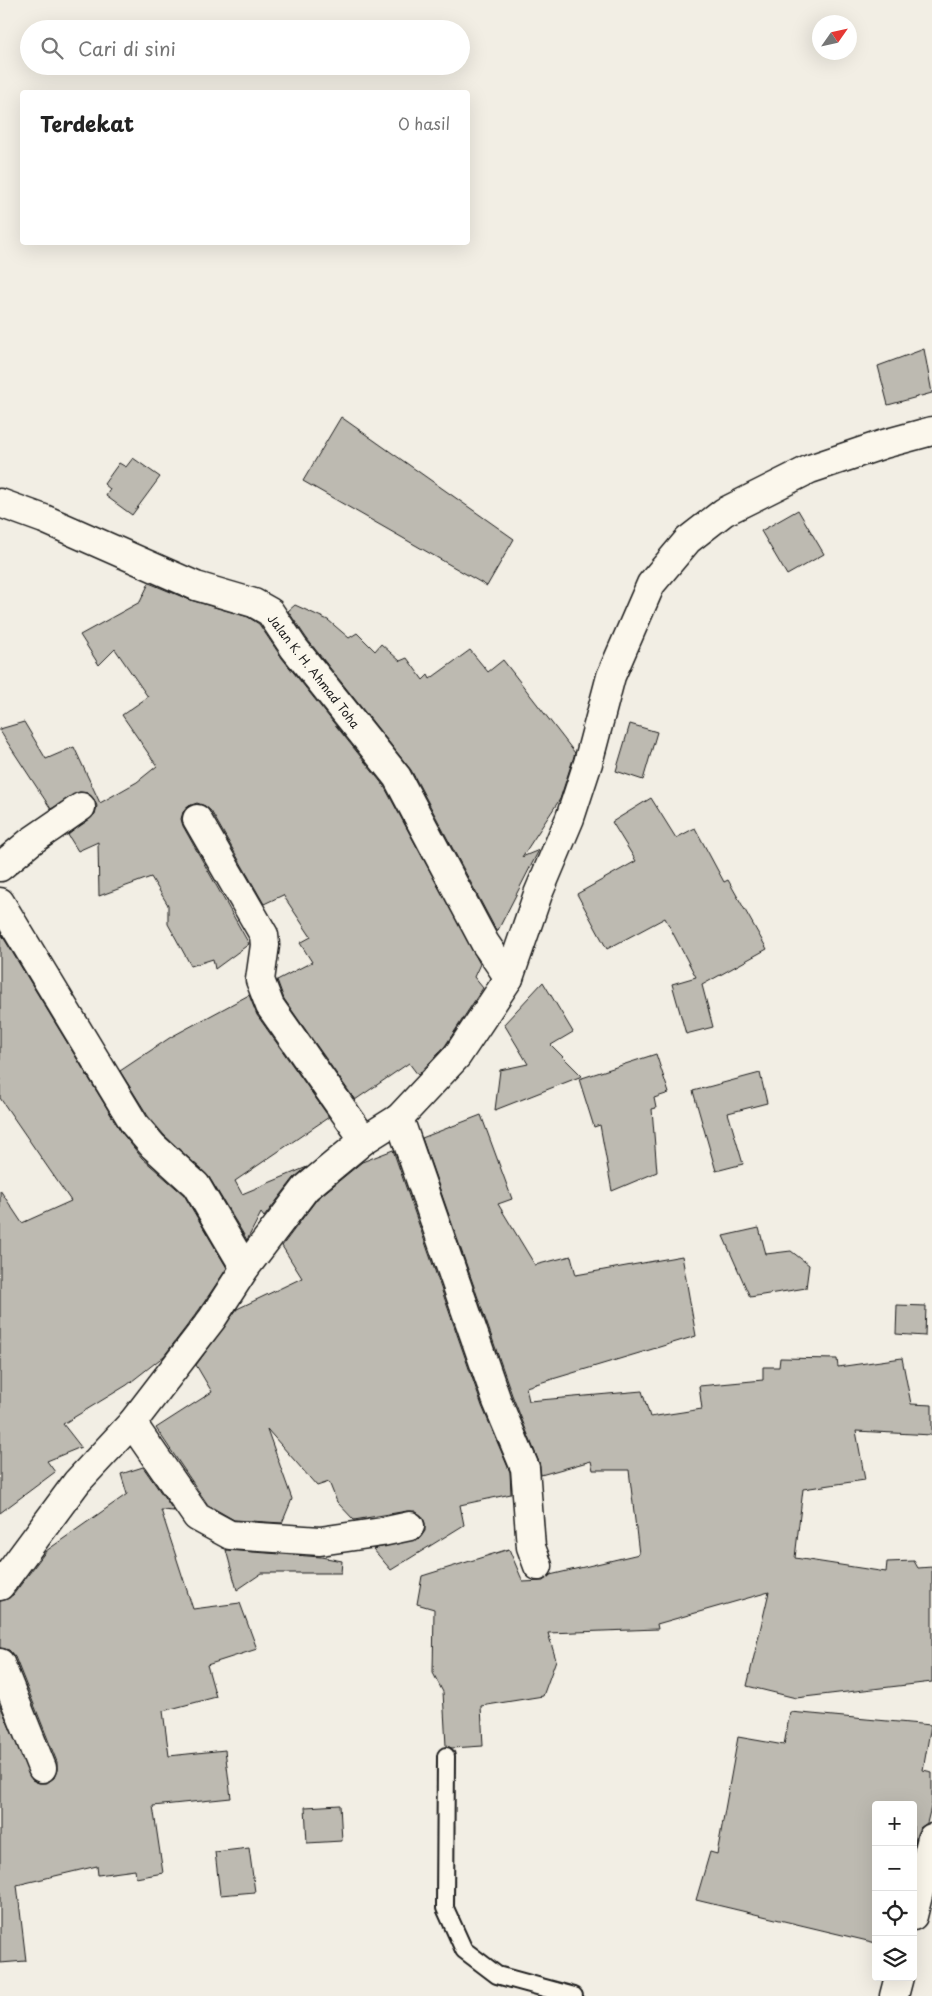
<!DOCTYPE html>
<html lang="id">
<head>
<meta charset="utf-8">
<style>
	body { margin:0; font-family:"Playpen Sans",sans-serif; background:#f6f6f6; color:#222 }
	.controls { position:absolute; right:15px; bottom:15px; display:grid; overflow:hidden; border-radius:5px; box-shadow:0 5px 20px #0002 }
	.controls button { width:45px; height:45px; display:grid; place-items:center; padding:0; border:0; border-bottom:1px solid #e0e0e0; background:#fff; color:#222; font:25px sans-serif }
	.compass { position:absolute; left:812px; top:15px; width:45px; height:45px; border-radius:50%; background:#fff; box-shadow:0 5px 20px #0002; rotate:56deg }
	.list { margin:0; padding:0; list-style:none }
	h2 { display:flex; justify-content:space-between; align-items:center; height:65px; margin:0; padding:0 20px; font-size:21px }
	h2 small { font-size:16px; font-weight:400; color:#767676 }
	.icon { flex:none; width:28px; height:28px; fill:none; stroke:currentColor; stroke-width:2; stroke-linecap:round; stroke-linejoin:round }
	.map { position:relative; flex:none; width:932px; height:1996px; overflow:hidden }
	.search { position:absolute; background:#fff; box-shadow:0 5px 20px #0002; left:20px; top:20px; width:450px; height:55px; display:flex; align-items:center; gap:12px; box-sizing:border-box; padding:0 18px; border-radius:28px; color:#767676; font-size:19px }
	.panel { position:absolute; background:#fff; box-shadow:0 5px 20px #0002; left:20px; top:90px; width:450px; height:155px; border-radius:5px }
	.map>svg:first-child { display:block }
	.building { fill:#bdbab1; stroke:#1c1c1c }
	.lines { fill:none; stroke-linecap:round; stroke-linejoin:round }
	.service-casing { stroke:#1c1c1c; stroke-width:20 }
	.minor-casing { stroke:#1c1c1c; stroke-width:31 }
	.tertiary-casing { stroke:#1c1c1c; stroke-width:31 }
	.service { stroke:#fbf7ec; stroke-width:16 }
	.minor { stroke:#fbf7ec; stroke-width:28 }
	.tertiary { stroke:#fbf7ec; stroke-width:28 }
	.labels { text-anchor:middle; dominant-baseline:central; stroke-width:4; stroke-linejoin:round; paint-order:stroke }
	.street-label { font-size:12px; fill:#1c1c1c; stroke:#fbf7ec }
</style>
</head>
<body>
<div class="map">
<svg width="932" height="1996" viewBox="0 0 932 1996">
	<rect width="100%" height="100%" fill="#f2eee4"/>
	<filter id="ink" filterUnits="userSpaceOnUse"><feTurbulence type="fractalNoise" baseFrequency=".02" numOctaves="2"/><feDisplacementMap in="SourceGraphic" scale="10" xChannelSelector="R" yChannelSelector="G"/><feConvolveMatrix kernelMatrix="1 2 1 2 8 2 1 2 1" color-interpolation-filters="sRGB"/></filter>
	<g filter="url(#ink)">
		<!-- building -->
		<path class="building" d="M 924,349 L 932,393 L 888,405 L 878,366 Z
			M 341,417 L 514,539 L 487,586 L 303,481 Z
			M 133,458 L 160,477 L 132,515 L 106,496 L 110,489 L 104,484 L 119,463 L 126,467 Z
			M 798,510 L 824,554 L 787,575 L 761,531 Z
			M 149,583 L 190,600 L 248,617 L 259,624 L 282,658 L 384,786 L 480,964 L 474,977 L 483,988 L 445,1046 L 418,1075 L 409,1063 L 355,1100 L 284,999 L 277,980 L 312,962 L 300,943 L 311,937 L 283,895 L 264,904 L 211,811 L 205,806 L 197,803 L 189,806 L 183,812 L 181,819 L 183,826 L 249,944 L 215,969 L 213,959 L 191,966 L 168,924 L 168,905 L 151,877 L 99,896 L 98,842 L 78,851 L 68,835 L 95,814 L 97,806 L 94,799 L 88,793 L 79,792 L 51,809 L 0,731 L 0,729 L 24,722 L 46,759 L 74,747 L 100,803 L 137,782 L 157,766 L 122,715 L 148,697 L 115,649 L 99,665 L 80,635 L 140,602 Z
			M 295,605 L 328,620 L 349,638 L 357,633 L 375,651 L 381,644 L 400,661 L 407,658 L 423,680 L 428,675 L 430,679 L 470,650 L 488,672 L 503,660 L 575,753 L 560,799 L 522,857 L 539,850 L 497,932 L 411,770 L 307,639 L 288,611 Z
			M 630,724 L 657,732 L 643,780 L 616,771 Z
			M 651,798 L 676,838 L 695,828 L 724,882 L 728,880 L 767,949 L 702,985 L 713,1027 L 686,1034 L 672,984 L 696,977 L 665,918 L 607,949 L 577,894 L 636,861 L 612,822 Z
			M 0,932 L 122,1133 L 142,1158 L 184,1195 L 227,1268 L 199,1310 L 164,1356 L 127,1385 L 63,1424 L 81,1447 L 47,1461 L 55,1472 L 0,1513 L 0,1190 L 22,1223 L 71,1201 L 0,1098 Z
			M 543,982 L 573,1032 L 551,1045 L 582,1076 L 495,1110 L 500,1070 L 528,1064 L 504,1024 Z
			M 249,995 L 257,1015 L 329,1117 L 235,1181 L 242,1194 L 307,1167 L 294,1178 L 264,1217 L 261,1213 L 247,1240 L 209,1177 L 164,1135 L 148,1116 L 120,1071 L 171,1037 Z
			M 656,1054 L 669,1093 L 654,1098 L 656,1108 L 652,1109 L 657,1172 L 612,1191 L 600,1125 L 594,1127 L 579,1079 Z
			M 760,1073 L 767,1103 L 728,1113 L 743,1164 L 716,1171 L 693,1091 Z
			M 481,1115 L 512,1199 L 498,1204 L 535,1265 L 571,1256 L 576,1275 L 682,1256 L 696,1336 L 526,1387 L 529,1401 L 642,1391 L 650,1417 L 702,1409 L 699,1386 L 763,1380 L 763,1367 L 779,1367 L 780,1358 L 837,1359 L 838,1367 L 902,1358 L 911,1404 L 932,1405 L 932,1435 L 856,1431 L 865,1480 L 803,1489 L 795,1558 L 886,1572 L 887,1562 L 914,1561 L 918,1568 L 932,1567 L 932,1682 L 796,1698 L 747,1686 L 769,1592 L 657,1624 L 658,1629 L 548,1633 L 556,1660 L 543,1696 L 481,1706 L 483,1746 L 452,1748 L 446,1746 L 443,1692 L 433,1673 L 434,1609 L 417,1604 L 422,1576 L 509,1549 L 523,1582 L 543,1581 L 550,1575 L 639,1554 L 629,1470 L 593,1470 L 591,1461 L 541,1475 L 539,1462 L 512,1395 L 422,1138 Z
			M 393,1150 L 482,1406 L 510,1472 L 511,1494 L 460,1505 L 464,1525 L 391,1570 L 373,1549 L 420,1538 L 425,1531 L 425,1523 L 422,1516 L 415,1511 L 407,1511 L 354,1520 L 337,1502 L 329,1482 L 317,1486 L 267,1429 L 292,1499 L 282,1523 L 234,1520 L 208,1505 L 156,1428 L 212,1392 L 196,1365 L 237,1309 L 302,1278 L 282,1246 L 317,1199 L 362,1162 Z
			M 759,1228 L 766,1254 L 791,1251 L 809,1265 L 806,1288 L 750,1297 L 723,1236 Z
			M 897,1305 L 926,1306 L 925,1336 L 896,1334 Z
			M 143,1467 L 174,1511 L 161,1510 L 193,1609 L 240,1603 L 257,1649 L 207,1665 L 216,1697 L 163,1711 L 169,1756 L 225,1750 L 231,1798 L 153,1806 L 163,1873 L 136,1878 L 135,1870 L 98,1875 L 97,1866 L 17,1885 L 26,1961 L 0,1963 L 0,1705 L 32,1780 L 39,1783 L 47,1783 L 54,1778 L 57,1770 L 57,1762 L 15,1657 L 9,1650 L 0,1648 L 0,1601 L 13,1595 L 46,1551 L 127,1494 L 121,1474 Z
			M 226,1550 L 321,1557 L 342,1561 L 341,1573 L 262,1573 L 237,1590 Z
			M 790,1712 L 931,1725 L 923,1770 L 932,1772 L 932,1803 L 927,1823 L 920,1828 L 917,1834 L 913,1849 L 913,1805 L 876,1805 L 876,1943 L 696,1900 L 710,1852 L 717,1854 L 738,1737 L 784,1745 Z
			M 340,1805 L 342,1841 L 307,1843 L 305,1807 Z
			M 249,1848 L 255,1892 L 220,1895 L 215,1852 Z"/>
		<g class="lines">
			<!-- service casing -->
			<g class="service-casing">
				<path id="service" d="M 446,1756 L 445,1908 L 464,1950 L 497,1975 L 574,1996"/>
			</g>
			<!-- minor casing -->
			<g class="minor-casing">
				<path id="minor" d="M 0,503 L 44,519 L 196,586 L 254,603 L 270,612 L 294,648 L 397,777 L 485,943 L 509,978
					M 197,819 L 264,935 L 265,945 L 260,980 L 270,1006 L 364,1140
					M 0,867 L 30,842 L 81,807
					M 0,902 L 135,1125 L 153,1146 L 196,1185 L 245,1268
					M 399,1118 L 497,1401 L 525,1468 L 531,1547 L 538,1566
					M 132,1423 L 197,1517 L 230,1535 L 320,1541 L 382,1532 L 410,1526
					M 0,1663 L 42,1768
					M 913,1916 L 932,1838
					M 894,1996 L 899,1977"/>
			</g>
			<!-- tertiary casing -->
			<g class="tertiary-casing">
				<path id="tertiary" d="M 0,1586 L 77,1482 L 132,1423 L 212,1319 L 245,1268 L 306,1188 L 364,1140 L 399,1118 L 457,1056 L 509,978 L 538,894 L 570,818 L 588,763 L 611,676 L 651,584 L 688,540 L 724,512 L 810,469 L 884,444 L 932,431"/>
			</g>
			<!-- service -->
			<use href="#service" class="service"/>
			<!-- minor -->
			<use href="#minor" class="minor"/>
			<!-- tertiary -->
			<use href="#tertiary" class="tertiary"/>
		</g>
	</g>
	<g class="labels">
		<!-- street labels -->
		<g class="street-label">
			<text transform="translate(314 671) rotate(52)">Jalan K. H. Ahmad Toha</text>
		</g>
	</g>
</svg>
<div class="controls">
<button>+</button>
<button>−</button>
<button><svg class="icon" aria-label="locate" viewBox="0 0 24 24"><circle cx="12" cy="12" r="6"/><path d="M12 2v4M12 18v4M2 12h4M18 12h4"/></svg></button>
<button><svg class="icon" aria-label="layers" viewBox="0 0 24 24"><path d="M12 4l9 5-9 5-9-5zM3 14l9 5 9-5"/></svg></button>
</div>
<svg class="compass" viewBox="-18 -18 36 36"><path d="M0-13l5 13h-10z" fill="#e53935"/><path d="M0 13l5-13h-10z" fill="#767676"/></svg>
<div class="search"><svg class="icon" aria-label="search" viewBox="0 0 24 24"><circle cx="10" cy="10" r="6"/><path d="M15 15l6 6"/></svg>Cari di sini</div>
<section class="panel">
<h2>Terdekat<small>0 hasil</small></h2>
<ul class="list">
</ul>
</section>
</div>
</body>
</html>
